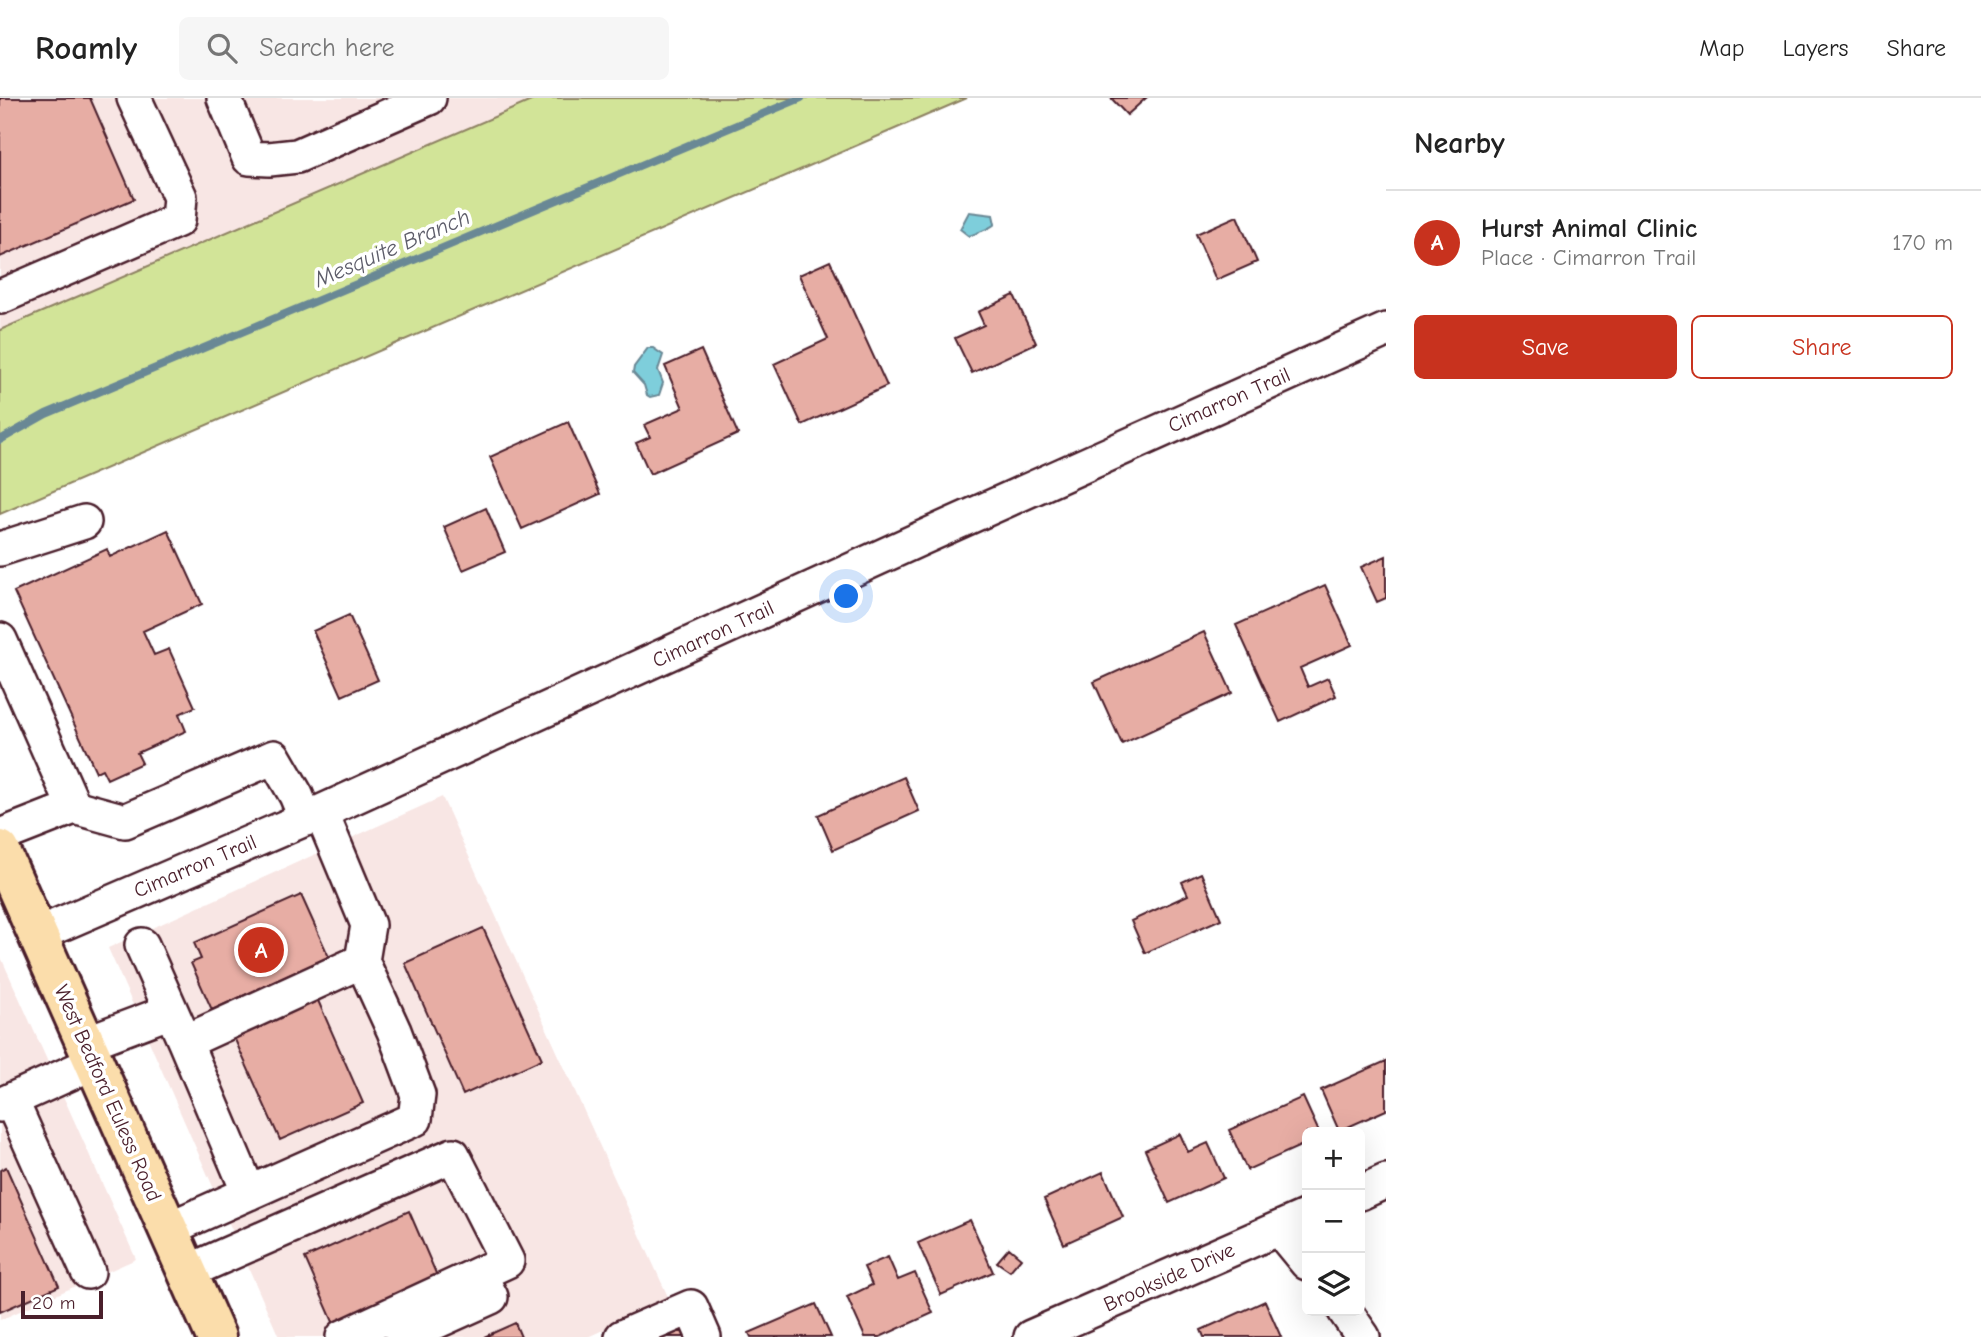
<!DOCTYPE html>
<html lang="en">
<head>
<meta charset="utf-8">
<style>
	body { margin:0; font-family:"Comic Neue",sans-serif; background:#f6f6f6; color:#222 }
	.controls { position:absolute; right:21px; bottom:21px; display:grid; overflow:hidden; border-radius:10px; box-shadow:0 7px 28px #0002 }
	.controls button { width:63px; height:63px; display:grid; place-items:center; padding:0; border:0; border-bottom:2px solid #e0e0e0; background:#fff; color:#222; font:35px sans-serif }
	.scale { position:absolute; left:21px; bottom:18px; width:82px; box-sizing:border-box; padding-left:7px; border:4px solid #4a1f2b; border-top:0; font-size:19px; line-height:24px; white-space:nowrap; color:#4a1f2b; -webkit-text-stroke:5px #fff; paint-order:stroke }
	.you { position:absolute; left:847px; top:499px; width:24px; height:24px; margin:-18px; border:5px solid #fff; border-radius:50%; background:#1a73e8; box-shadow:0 0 0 10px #1a73e833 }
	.badge { display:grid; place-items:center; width:46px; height:46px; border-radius:50%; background:#c8321e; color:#fff; font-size:23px; font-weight:700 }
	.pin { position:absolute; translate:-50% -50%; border:4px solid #fff; box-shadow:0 2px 7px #0006 }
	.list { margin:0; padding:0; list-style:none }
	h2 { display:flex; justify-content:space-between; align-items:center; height:91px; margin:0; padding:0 28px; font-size:30px }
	h2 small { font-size:23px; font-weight:400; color:#767676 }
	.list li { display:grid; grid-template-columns:46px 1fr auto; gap:21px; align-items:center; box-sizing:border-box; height:105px; padding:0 28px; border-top:2px solid #e0e0e0 }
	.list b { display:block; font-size:26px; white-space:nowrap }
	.list p { margin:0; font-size:23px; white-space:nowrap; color:#767676 }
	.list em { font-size:23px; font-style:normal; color:#767676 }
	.actions { display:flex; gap:14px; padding:21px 28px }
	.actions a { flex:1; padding:16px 0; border:2px solid #c8321e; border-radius:10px; text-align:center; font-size:24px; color:#c8321e }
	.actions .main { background:#c8321e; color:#fff }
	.icon { flex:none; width:38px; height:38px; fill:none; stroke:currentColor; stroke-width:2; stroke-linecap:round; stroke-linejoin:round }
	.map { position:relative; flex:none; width:1386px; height:1239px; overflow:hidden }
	header { display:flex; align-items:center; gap:42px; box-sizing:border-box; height:98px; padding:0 35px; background:#fff; border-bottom:2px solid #e0e0e0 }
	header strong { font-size:33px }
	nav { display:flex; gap:38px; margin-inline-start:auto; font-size:24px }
	.search { width:490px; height:63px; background:#f6f6f6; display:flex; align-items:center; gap:18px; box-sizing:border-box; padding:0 24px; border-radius:10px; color:#767676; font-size:26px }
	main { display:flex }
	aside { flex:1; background:#fff }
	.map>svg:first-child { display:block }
	.built { fill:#f8e6e4 }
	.green { fill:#d2e498; stroke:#8e8262; stroke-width:2 }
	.water { fill:#7ecedb; stroke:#698895; stroke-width:2 }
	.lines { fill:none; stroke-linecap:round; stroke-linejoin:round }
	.stream { stroke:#698895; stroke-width:8 }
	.building { fill:#e7ada4; stroke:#4a1f2b; stroke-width:2 }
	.minor-casing { stroke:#4a1f2b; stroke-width:38 }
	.major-casing { stroke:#4a1f2b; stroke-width:44 }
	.minor { stroke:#fff; stroke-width:33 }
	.major { stroke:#fbddab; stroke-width:38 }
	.labels { text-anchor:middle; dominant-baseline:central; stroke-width:7; stroke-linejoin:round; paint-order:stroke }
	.street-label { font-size:21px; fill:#4a1f2b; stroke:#fff }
	.water-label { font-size:23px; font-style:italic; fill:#5c5c69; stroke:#fff }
</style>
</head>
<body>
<header>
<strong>Roamly</strong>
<div class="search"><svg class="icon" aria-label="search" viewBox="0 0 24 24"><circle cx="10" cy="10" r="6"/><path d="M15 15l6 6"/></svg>Search here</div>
<nav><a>Map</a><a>Layers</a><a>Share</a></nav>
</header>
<main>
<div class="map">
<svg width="1386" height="1239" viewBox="0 0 1386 1239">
	<rect width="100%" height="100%" fill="#fff"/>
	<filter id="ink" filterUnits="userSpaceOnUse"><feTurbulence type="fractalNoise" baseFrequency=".0143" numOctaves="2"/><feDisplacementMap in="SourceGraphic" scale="14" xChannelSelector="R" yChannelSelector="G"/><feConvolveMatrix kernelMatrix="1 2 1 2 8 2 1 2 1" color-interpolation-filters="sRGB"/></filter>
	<g filter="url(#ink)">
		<!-- built -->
		<path class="built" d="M 0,0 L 538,0 L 0,232 Z
			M 442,699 L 669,1201 L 588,1239 L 279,1239 L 108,850 Z
			M 0,857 L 136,1161 L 0,1222 Z"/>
		<!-- green -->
		<path class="green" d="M 538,0 L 967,0 L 0,416 L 0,232 Z"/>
		<!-- water -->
		<path class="water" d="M 969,114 L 993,117 L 995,126 C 988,132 978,134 969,138 L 960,131 Z
			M 648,250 L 653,250 L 663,257 L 658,272 L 663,285 L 659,297 L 650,299 L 647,297 L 644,287 L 633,275 L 634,269 Z"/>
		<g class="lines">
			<!-- stream -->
			<path class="stream" d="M 0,342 L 46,316 L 801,0"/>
		</g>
		<!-- building -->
		<path class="building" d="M 0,0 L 90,0 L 134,101 L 0,159 Z
			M 1111,0 L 1146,0 L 1127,17 Z
			M 1237,118 L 1257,164 L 1216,182 L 1196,136 Z
			M 830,163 L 887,288 L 802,327 L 774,266 L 828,241 L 799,177 Z
			M 1014,197 L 1036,245 L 972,275 L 955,240 L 984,227 L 978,214 Z
			M 701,252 L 738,336 L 650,376 L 636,345 L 650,339 L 644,327 L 683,310 L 665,268 Z
			M 568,324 L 600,396 L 522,431 L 490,359 Z
			M 486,410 L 505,454 L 463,472 L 444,429 Z
			M 168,432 L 202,506 L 143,533 L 154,557 L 169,551 L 195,609 L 179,616 L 186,633 L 137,655 L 142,665 L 107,681 L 102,671 L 96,674 L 14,494 L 107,451 L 110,459 Z
			M 1386,458 L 1386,500 L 1377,504 L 1361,469 Z
			M 1325,487 L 1352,547 L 1300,570 L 1308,589 L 1328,580 L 1336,598 L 1280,624 L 1236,527 Z
			M 349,517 L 378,582 L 342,598 L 313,533 Z
			M 1204,534 L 1232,595 L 1122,646 L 1094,584 Z
			M 904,679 L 919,713 L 833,752 L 818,717 Z
			M 1201,775 L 1221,821 L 1145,855 L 1131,823 L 1188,797 L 1182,784 Z
			M 301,797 L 329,859 L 212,912 L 191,865 L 201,861 L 194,845 Z
			M 483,830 L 542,961 L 463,997 L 405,865 Z
			M 316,898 L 363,1005 L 280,1042 L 232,935 Z
			M 1386,963 L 1386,1012 L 1339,1033 L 1321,992 Z
			M 1303,999 L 1319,1034 L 1307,1034 L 1307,1045 L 1247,1072 L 1229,1032 Z
			M 1180,1036 L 1188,1054 L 1208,1045 L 1224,1080 L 1169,1105 L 1145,1052 Z
			M 6,1069 L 59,1188 L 0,1214 L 0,1072 Z
			M 1103,1074 L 1123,1119 L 1064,1146 L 1044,1101 Z
			M 409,1113 L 441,1187 L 337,1233 L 305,1160 Z
			M 970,1122 L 993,1174 L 941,1197 L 918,1145 Z
			M 1009,1150 L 1021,1160 L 1010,1173 L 997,1164 Z
			M 888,1159 L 898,1182 L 915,1175 L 933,1215 L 880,1239 L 865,1239 L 847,1199 L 872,1187 L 864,1169 Z
			M 1265,1203 L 1281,1239 L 1204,1239 L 1201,1232 Z
			M 816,1206 L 831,1239 L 751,1239 L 749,1235 Z
			M 685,1220 L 693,1239 L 642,1239 Z
			M 515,1225 L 521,1239 L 484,1239 Z"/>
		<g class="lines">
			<!-- minor casing -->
			<g class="minor-casing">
				<path id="minor" d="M 224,0 L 249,60 L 269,61 L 297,58 L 429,0
					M 0,199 L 178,122 L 180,99 L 134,0
					M 0,451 L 84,424
					M 0,542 L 74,709
					M 0,738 L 74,709 L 125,723 L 274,659 L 296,697 L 306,721
					M 38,836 L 321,714 L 922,440 L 1386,232
					M 142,847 L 185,944
					M 86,945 L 171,913
					M 11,1002 L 88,1174
					M 0,1007 L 95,964
					M 249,1095 L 185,944 L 362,863
					M 1360,1095 L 1386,1083
					M 168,1131 L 415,1021 L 418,997 L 394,933 L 362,863 L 368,827 L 321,714
					M 1279,1131 L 1307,1165
					M 187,1174 L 453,1057 L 507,1163 L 343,1239
					M 1345,1213 L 1363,1239
					M 402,1239 L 491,1199 L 479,1176
					M 622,1239 L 691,1209 L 704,1239
					M 1031,1239 L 1307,1118"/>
			</g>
			<!-- major casing -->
			<g class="major-casing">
				<path id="major" d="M 0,752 L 216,1239"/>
			</g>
			<!-- minor -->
			<use href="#minor" class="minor"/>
			<!-- major -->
			<use href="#major" class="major"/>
		</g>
	</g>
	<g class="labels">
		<!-- street labels -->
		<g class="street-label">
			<text transform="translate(1229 302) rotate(-24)">Cimarron Trail</text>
			<text transform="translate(713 536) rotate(-25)">Cimarron Trail</text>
			<text transform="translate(195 768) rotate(-23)">Cimarron Trail</text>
			<text transform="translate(108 995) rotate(66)">West Bedford Euless Road</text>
			<text transform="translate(1169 1179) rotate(-24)">Brookside Drive</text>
		</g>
		<!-- water labels -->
		<g class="water-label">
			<text transform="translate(392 150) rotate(-23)">Mesquite Branch</text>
		</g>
	</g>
</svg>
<div class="controls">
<button>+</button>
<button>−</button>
<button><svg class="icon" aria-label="layers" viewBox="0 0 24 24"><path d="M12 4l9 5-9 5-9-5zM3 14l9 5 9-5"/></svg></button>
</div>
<div class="scale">20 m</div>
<div class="you"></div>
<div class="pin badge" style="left:261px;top:852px">A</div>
</div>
<aside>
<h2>Nearby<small></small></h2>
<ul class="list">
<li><span class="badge">A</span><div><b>Hurst Animal Clinic</b><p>Place · Cimarron Trail</p></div><em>170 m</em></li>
</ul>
<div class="actions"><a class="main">Save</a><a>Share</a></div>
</aside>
</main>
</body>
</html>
